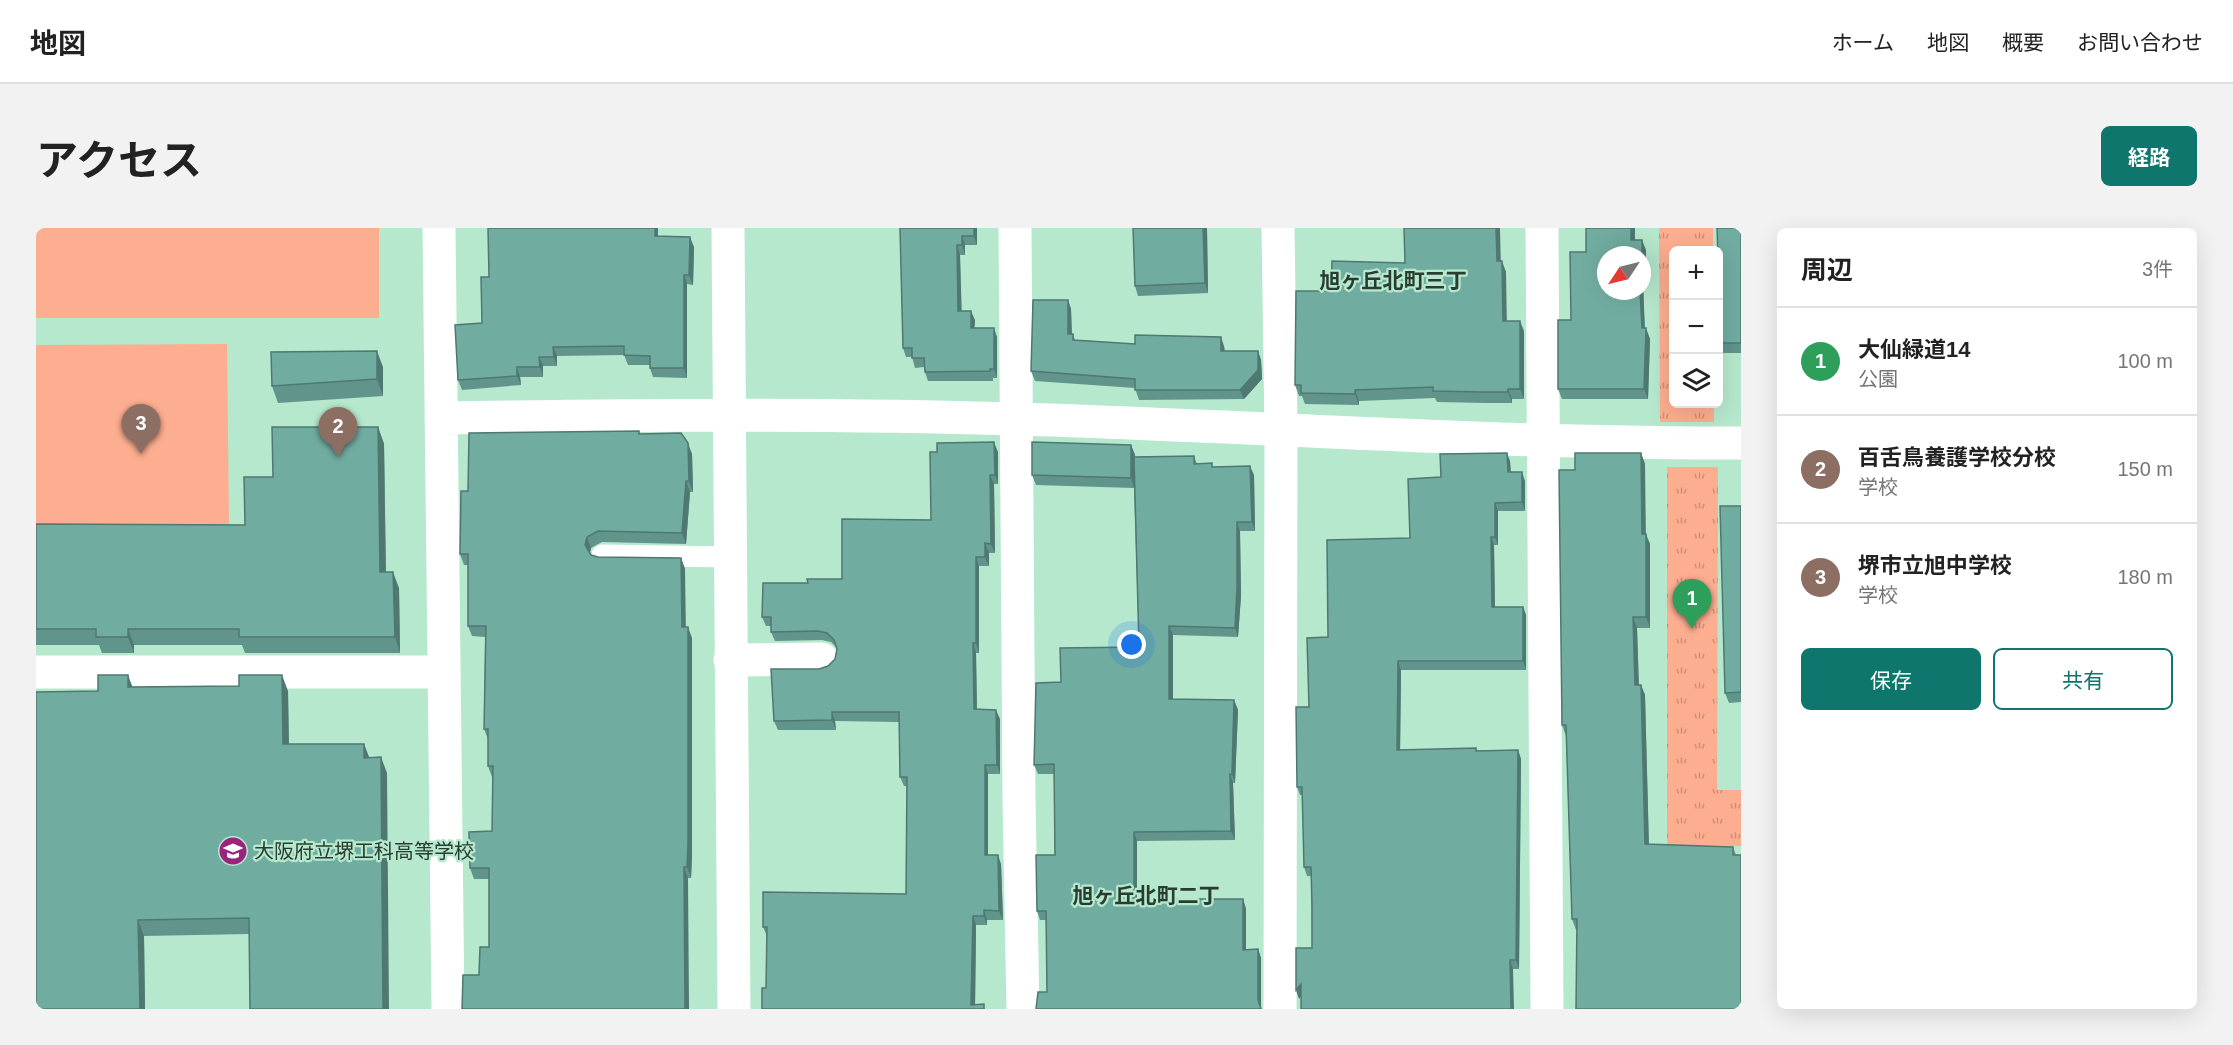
<!DOCTYPE html>
<html lang="ja">
<head>
<meta charset="utf-8">
<style>
	body { margin:0; font-family:Helvetica,"Noto Sans JP",sans-serif; background:#f2f2f2; color:#222 }
	.controls { position:absolute; right:18px; top:18px; display:grid; overflow:hidden; border-radius:9px; box-shadow:0 6px 24px #0002 }
	.controls button { width:54px; height:54px; display:grid; place-items:center; padding:0; border:0; border-bottom:2px solid #e0e0e0; background:#fff; color:#222; font:30px sans-serif }
	.compass { position:absolute; left:1561px; top:18px; width:54px; height:54px; border-radius:50%; background:#fff; box-shadow:0 6px 24px #0002; rotate:235deg }
	.you { position:absolute; left:1096px; top:417px; width:21px; height:21px; margin:-15px; border:4px solid #fff; border-radius:50%; background:#1a73e8; box-shadow:0 0 0 9px #1a73e833 }
	.badge { display:grid; place-items:center; width:39px; height:39px; border-radius:50%; background:#0f766e; color:#fff; font-size:20px; font-weight:700 }
	.pin { position:absolute; translate:-50% -50px; filter:drop-shadow(0 2px 3px #0008) }
	.pin::after { content:''; position:absolute; top:32px; width:21px; height:18px; background:inherit; clip-path:polygon(0 0,100% 0,50% 100%) }
	.list { margin:0; padding:0; list-style:none }
	h2 { display:flex; justify-content:space-between; align-items:center; height:78px; margin:0; padding:0 24px; font-size:26px }
	h2 small { font-size:20px; font-weight:400; color:#767676 }
	.list li { display:grid; grid-template-columns:39px 1fr auto; gap:18px; align-items:center; box-sizing:border-box; height:108px; padding:0 24px; border-top:2px solid #e0e0e0 }
	.list b { display:block; font-size:22px; white-space:nowrap }
	.list p { margin:0; font-size:20px; white-space:nowrap; color:#767676 }
	.list em { font-size:20px; font-style:normal; color:#767676 }
	.actions { display:flex; gap:12px; padding:18px 24px }
	.actions a { flex:1; padding:14px 0; border:2px solid #0f766e; border-radius:9px; text-align:center; font-size:21px; color:#0f766e }
	.actions .main { background:#0f766e; color:#fff }
	.icon { flex:none; width:33px; height:33px; fill:none; stroke:currentColor; stroke-width:2; stroke-linecap:round; stroke-linejoin:round }
	.map { position:relative; flex:none; width:1705px; height:781px; overflow:hidden; border-radius:9px }
	header { display:flex; align-items:center; gap:36px; box-sizing:border-box; height:84px; padding:0 30px; background:#fff; border-bottom:2px solid #e0e0e0 }
	header strong { font-size:28px }
	nav { display:flex; gap:33px; margin-inline-start:auto; font-size:21px }
	.intro { display:flex; align-items:center; justify-content:space-between; box-sizing:border-box; height:144px; padding:0 36px }
	h1 { margin:0; font-size:42px }
	.button { padding:15px 27px; border-radius:9px; background:#0f766e; color:#fff; font-size:21px; font-weight:700 }
	main { display:flex; gap:36px; padding:0 36px }
	aside { flex:1; background:#fff; border-radius:9px; box-shadow:0 6px 24px #0002 }
	.map>svg:first-child { display:block }
	.grass { fill:#fdae90 }
	.park { fill:url(#park-tufts) }
	.lines { fill:none; stroke-linecap:round; stroke-linejoin:round }
	.service { stroke:#fff; stroke-width:21 }
	.minor { stroke:#fff; stroke-width:33 }
	.wall { fill:#61948a; fill-rule:evenodd }
	.shaded-wall { fill:#4f7871 }
	.building { fill:#71aca1; stroke:#4f7871; stroke-width:1.5 }
	.labels { text-anchor:middle; dominant-baseline:central; stroke-width:4.5; stroke-linejoin:round; paint-order:stroke }
	.poi-label { font-size:20px; fill:#283c32; stroke:#b6e8cd; text-anchor:start }
	.neighbourhood-label { font-size:21px; font-weight:bold; fill:#283c32; stroke:#b6e8cd }
</style>
</head>
<body>
<header>
<strong>地図</strong>
<nav><a>ホーム</a><a>地図</a><a>概要</a><a>お問い合わせ</a></nav>
</header>
<div class="intro"><h1>アクセス</h1><a class="button">経路</a></div>
<main>
<div class="map">
<svg width="1705" height="781" viewBox="0 0 1705 781">
	<defs>
		<pattern id="park-tufts" width="24" height="20" patternUnits="userSpaceOnUse" patternTransform="scale(1.5)"><rect width="24" height="20" fill="#fdae90"/><path d="M3 7l-1-3M5 7V3M7 7l1-3M15 17l-1-3M17 17v-4M19 17l1-3" fill="none" stroke="#cd8f76"/></pattern>
	</defs>
	<rect width="100%" height="100%" fill="#b6e8cd"/>
	<!-- grass -->
	<path class="grass" d="M 0,0 L 343,0 L 343,90 L 0,90 Z
		M 191,116 L 193,296 L 0,297 L 0,117 Z"/>
	<!-- park -->
	<path class="park" d="M 1623,0 L 1677,0 L 1677,22 L 1638,22 L 1638,176 L 1678,176 L 1678,194 L 1624,194 Z
		M 1631,239 L 1682,239 L 1681,562 L 1705,562 L 1705,618 L 1631,617 Z"/>
	<g class="lines">
		<!-- service -->
		<path class="service" d="M 566,327 L 694,329"/>
		<!-- minor -->
		<path class="minor" d="M 403,0 L 412,781
			M 692,0 L 698,781
			M 979,0 L 983,571 L 987,781
			M 1242,0 L 1245,201 L 1244,781
			M 1506,0 L 1511,781
			M 405,190 C 597,187 789,185 980,191 C 1222,198 1463,216 1705,215
			M 694,432 L 786,431
			M 0,444 L 408,444"/>
	</g>
	<!-- wall -->
	<path class="wall" d="M 622,0 L 622,8 L 658,19 L 657,57 L 651,56 L 651,150 L 617,149 L 614,140 L 614,137 L 592,137 L 588,127 L 521,128 L 521,138 L 507,138 L 507,149 L 484,149 L 485,157 L 426,162 L 422,152 L 446,95 L 453,49 Z
		M 864,0 L 941,0 L 941,17 L 929,17 L 929,27 L 924,27 L 925,83 L 939,92 L 938,100 L 961,109 L 961,150 L 957,150 L 957,153 L 892,153 L 889,144 L 888,139 L 879,140 L 876,129 L 870,129 L 867,120 Z
		M 1171,0 L 1172,65 L 1102,68 L 1099,58 Z
		M 1705,0 L 1705,125 L 1687,125 L 1684,115 L 1685,60 L 1683,55 Z
		M 1599,12 L 1610,22 L 1610,55 L 1607,55 L 1609,100 L 1614,111 L 1612,171 L 1526,171 L 1522,161 L 1550,24 ZM 1570,27 L 1606,27 L 1606,63 Z
		M 1464,33 L 1470,44 L 1470,93 L 1488,103 L 1488,171 L 1476,171 L 1476,175 L 1450,175 L 1401,174 L 1399,170 L 1323,173 L 1323,177 L 1269,176 L 1266,168 L 1263,168 L 1259,157 L 1295,63 L 1369,35 Z
		M 1032,72 L 1035,81 L 1036,106 L 1037,106 L 1039,112 L 1099,116 L 1188,118 L 1189,123 L 1222,123 L 1225,132 L 1226,151 L 1208,171 L 1103,172 L 1099,160 L 999,153 L 995,143 Z
		M 347,139 L 347,168 L 242,175 L 236,158 Z
		M 342,199 L 348,216 L 350,344 L 363,360 L 364,425 L 209,425 L 206,417 L 98,417 L 98,425 L 66,425 L 63,417 L 0,417 L 0,296 L 209,297 L 237,249 Z
		M 603,203 L 604,206 L 656,226 L 657,264 L 654,264 L 650,316 L 566,314 L 555,320 L 554,325 L 555,327 L 562,329 L 645,330 L 649,341 L 649,399 L 656,410 L 656,628 L 655,650 L 652,650 L 443,747 L 453,719 L 453,651 L 438,651 L 434,640 L 456,603 L 456,549 L 452,538 L 452,511 L 448,501 L 449,409 L 436,408 L 432,398 L 432,337 L 428,337 L 424,326 L 432,263 Z
		M 1095,217 L 1099,227 L 1099,229 L 1158,228 L 1161,236 L 1218,247 L 1219,303 L 1204,303 L 1205,368 L 1202,409 L 1137,407 L 1137,471 L 1198,472 L 1202,482 L 1199,555 L 1197,555 L 1199,612 L 1101,613 L 1101,671 L 1207,671 L 1210,681 L 1210,722 L 1222,721 L 1225,730 L 1011,764 L 1010,692 L 1004,692 L 1001,683 L 1019,627 L 1018,546 L 1002,546 L 998,537 L 1025,454 L 1103,419 L 1098,260 L 1000,257 L 996,247 Z
		M 962,224 L 962,256 L 958,256 L 959,325 L 953,325 L 953,338 L 943,338 L 943,425 L 940,425 L 941,482 L 964,491 L 964,546 L 952,546 L 952,627 L 965,636 L 967,692 L 951,692 L 951,697 L 940,697 L 939,777 L 950,781 L 730,760 L 731,708 L 727,699 L 870,666 L 871,558 L 868,558 L 864,549 L 863,494 L 799,493 L 800,502 L 742,502 L 738,493 L 783,441 L 792,438 L 799,431 L 801,420 L 795,414 L 786,412 L 739,413 L 735,404 L 735,398 L 730,398 L 726,389 L 772,355 L 806,351 L 895,292 Z
		M 1605,225 L 1609,236 L 1609,306 L 1614,316 L 1614,400 L 1601,400 L 1603,457 L 1605,457 L 1609,467 L 1613,616 L 1697,619 L 1700,627 L 1540,702 L 1536,691 L 1530,508 L 1526,497 L 1539,242 Z
		M 1474,233 L 1475,244 L 1489,253 L 1489,283 L 1462,283 L 1462,317 L 1458,317 L 1459,379 L 1487,379 L 1490,387 L 1490,442 L 1365,442 L 1364,522 L 1440,520 L 1441,523 L 1482,522 L 1485,531 L 1483,741 L 1477,741 L 1265,768 L 1263,771 L 1276,720 L 1275,648 L 1271,648 L 1268,639 L 1266,567 L 1264,567 L 1261,559 L 1273,479 L 1292,409 L 1374,310 L 1405,249 Z
		M 1705,278 L 1705,474 L 1693,475 L 1689,465 Z
		M 97,459 L 252,463 L 253,516 L 328,516 L 333,529 L 351,545 L 213,706 L 108,708 L 109,781 L 62,463 Z"/>
	<!-- shaded-wall -->
	<path class="shaded-wall" d="M 619,0 L 622,0 L 622,18 L 619,8 Z
		M 938,0 L 941,0 L 941,17 L 938,8 Z
		M 1167,0 L 1171,0 L 1172,65 L 1169,55 Z
		M 1460,0 L 1464,0 L 1465,44 L 1461,33 Z
		M 1595,0 L 1599,0 L 1599,22 L 1595,12 Z
		M 926,8 L 929,17 L 929,27 L 926,17 Z
		M 654,9 L 658,19 L 657,57 L 653,47 Z
		M 1606,12 L 1610,22 L 1610,55 L 1606,44 Z
		M 921,17 L 924,27 L 926,93 L 922,83 Z
		M 1466,33 L 1470,44 L 1471,103 L 1467,93 Z
		M 648,47 L 651,56 L 651,150 L 648,140 Z
		M 1606,51 L 1607,55 L 1609,111 L 1606,100 L 1604,63 L 1606,63 Z
		M 1032,72 L 1035,81 L 1036,115 L 1032,106 Z
		M 935,83 L 939,92 L 938,109 L 935,100 Z
		M 1484,93 L 1488,103 L 1488,171 L 1484,161 Z
		M 958,100 L 961,109 L 961,150 L 958,141 Z
		M 1610,100 L 1614,111 L 1612,171 L 1608,161 Z
		M 1185,109 L 1188,118 L 1189,132 L 1185,123 Z
		M 517,119 L 521,128 L 521,138 L 518,129 Z
		M 341,123 L 347,139 L 347,168 L 341,151 Z
		M 1222,123 L 1225,132 L 1226,151 L 1208,171 L 1204,162 Z
		M 503,129 L 507,138 L 507,149 L 504,139 Z
		M 481,139 L 484,149 L 485,157 L 481,148 Z
		M 1472,161 L 1476,171 L 1476,175 L 1472,164 Z
		M 1319,162 L 1323,173 L 1323,177 L 1319,166 Z
		M 342,199 L 348,216 L 350,360 L 344,344 Z
		M 958,214 L 962,224 L 962,256 L 959,247 Z
		M 652,215 L 656,226 L 657,264 L 653,253 Z
		M 1095,217 L 1099,227 L 1098,260 L 1095,250 Z
		M 1471,225 L 1474,233 L 1475,253 L 1472,244 Z
		M 1605,225 L 1609,236 L 1610,317 L 1606,306 Z
		M 1214,238 L 1218,247 L 1219,303 L 1216,294 Z
		M 1486,244 L 1489,253 L 1489,283 L 1486,274 Z
		M 954,247 L 958,256 L 959,325 L 955,316 Z
		M 650,253 L 654,264 L 650,316 L 646,305 Z
		M 1459,275 L 1462,283 L 1462,317 L 1459,309 Z
		M 1201,294 L 1204,303 L 1205,368 L 1202,409 L 1199,400 Z
		M 1610,306 L 1614,316 L 1614,400 L 1610,389 Z
		M 551,309 L 555,320 L 553,327 L 549,317 Z
		M 1455,309 L 1458,317 L 1459,387 L 1456,379 Z
		M 949,315 L 953,325 L 953,338 L 949,329 Z
		M 940,329 L 943,338 L 943,425 L 940,415 Z
		M 645,330 L 649,341 L 650,410 L 646,399 Z
		M 357,344 L 363,360 L 364,425 L 359,409 Z
		M 1487,379 L 1490,387 L 1490,442 L 1487,433 Z
		M 1597,389 L 1601,400 L 1603,467 L 1599,457 Z
		M 1133,398 L 1137,407 L 1137,481 L 1133,471 Z
		M 652,399 L 656,410 L 656,628 L 655,650 L 651,639 Z
		M 92,401 L 98,417 L 98,425 L 92,409 Z
		M 937,415 L 940,425 L 941,491 L 938,481 Z
		M 1362,433 L 1365,442 L 1364,530 L 1361,522 Z
		M 92,447 L 98,463 L 92,459 Z
		M 246,447 L 252,463 L 253,532 L 247,516 Z
		M 1605,457 L 1609,467 L 1613,626 L 1609,616 Z
		M 1198,472 L 1202,482 L 1199,555 L 1196,546 Z
		M 960,482 L 964,491 L 964,546 L 961,537 Z
		M 796,484 L 799,493 L 800,502 L 796,492 Z
		M 328,516 L 334,532 L 328,530 Z
		M 1482,522 L 1485,531 L 1483,741 L 1480,732 Z
		M 345,529 L 351,545 L 353,781 L 347,781 Z
		M 949,537 L 952,546 L 952,636 L 949,627 Z
		M 1194,546 L 1197,555 L 1199,612 L 1195,603 Z
		M 1098,604 L 1101,613 L 1101,680 L 1098,671 Z
		M 962,627 L 965,636 L 967,692 L 963,683 Z
		M 648,639 L 652,650 L 653,781 L 649,781 Z
		M 1207,671 L 1210,681 L 1210,731 L 1207,722 Z
		M 948,682 L 951,692 L 951,697 L 948,688 Z
		M 937,688 L 940,697 L 939,781 L 935,777 Z
		M 102,692 L 108,708 L 109,781 L 104,781 Z
		M 1222,721 L 1225,730 L 1225,781 L 1222,772 Z
		M 1474,732 L 1477,741 L 1478,781 L 1475,781 Z
		M 1265,756 L 1268,764 L 1263,771 L 1260,762 Z"/>
	<!-- building -->
	<path class="building" d="M 452,0 L 619,0 L 619,8 L 654,9 L 653,47 L 648,47 L 648,140 L 614,140 L 614,128 L 588,127 L 588,118 L 517,119 L 518,129 L 503,129 L 504,139 L 481,139 L 481,148 L 422,152 L 419,97 L 446,95 L 445,49 L 453,49 Z
		M 864,0 L 938,0 L 938,8 L 926,8 L 926,17 L 921,17 L 922,83 L 935,83 L 935,100 L 958,100 L 958,141 L 954,141 L 954,143 L 889,144 L 888,130 L 876,130 L 876,120 L 867,120 Z
		M 1097,0 L 1167,0 L 1169,55 L 1099,58 Z
		M 1368,0 L 1460,0 L 1461,33 L 1466,33 L 1467,93 L 1484,93 L 1484,161 L 1472,161 L 1472,164 L 1446,164 L 1397,163 L 1397,159 L 1319,162 L 1319,166 L 1265,165 L 1265,157 L 1259,157 L 1260,63 L 1295,63 L 1296,33 L 1369,35 Z
		M 1550,0 L 1595,0 L 1595,12 L 1606,12 L 1606,44 L 1606,27 L 1570,27 L 1570,63 L 1604,63 L 1606,100 L 1610,100 L 1608,161 L 1522,161 L 1522,92 L 1535,92 L 1534,24 L 1550,24 Z
		M 1681,0 L 1705,0 L 1705,115 L 1684,115 L 1685,55 L 1683,55 Z
		M 997,72 L 1032,72 L 1032,106 L 1037,106 L 1037,112 L 1099,116 L 1099,107 L 1185,109 L 1185,123 L 1222,123 L 1222,142 L 1204,162 L 1099,162 L 1099,151 L 995,143 Z
		M 341,123 L 341,151 L 236,158 L 235,124 Z
		M 236,199 L 342,199 L 344,344 L 357,344 L 359,409 L 203,409 L 203,401 L 92,401 L 92,409 L 60,409 L 60,401 L 0,401 L 0,296 L 209,297 L 208,249 L 237,249 Z
		M 603,203 L 603,206 L 645,205 L 652,215 L 653,253 L 650,253 L 646,305 L 562,303 L 551,309 L 549,317 L 555,327 L 562,329 L 645,330 L 646,399 L 652,399 L 652,617 L 651,639 L 648,639 L 649,781 L 426,781 L 427,747 L 443,747 L 444,719 L 453,719 L 453,640 L 434,640 L 433,604 L 456,603 L 457,538 L 452,538 L 452,501 L 448,501 L 450,398 L 432,398 L 432,326 L 424,326 L 425,263 L 432,263 L 433,205 Z
		M 958,214 L 959,247 L 954,247 L 955,316 L 949,315 L 949,329 L 940,329 L 940,415 L 937,415 L 938,481 L 960,482 L 961,537 L 949,537 L 949,627 L 962,627 L 963,683 L 948,682 L 948,688 L 937,688 L 935,777 L 948,776 L 948,781 L 726,781 L 726,760 L 730,760 L 731,699 L 727,699 L 727,664 L 870,666 L 871,549 L 864,549 L 863,484 L 796,484 L 796,492 L 738,493 L 735,441 L 783,441 L 792,438 L 799,431 L 801,421 L 798,412 L 791,405 L 782,403 L 735,404 L 735,389 L 726,389 L 727,355 L 772,355 L 771,351 L 806,351 L 806,291 L 895,292 L 894,224 L 901,224 L 901,215 Z
		M 996,214 L 1095,217 L 1095,250 L 996,247 Z
		M 1471,225 L 1472,244 L 1486,244 L 1486,274 L 1459,275 L 1459,309 L 1455,309 L 1456,379 L 1487,379 L 1487,433 L 1362,433 L 1361,522 L 1440,520 L 1440,523 L 1482,522 L 1480,732 L 1474,732 L 1475,781 L 1265,781 L 1265,756 L 1260,762 L 1260,720 L 1276,720 L 1276,678 L 1275,639 L 1268,639 L 1266,559 L 1261,559 L 1260,479 L 1273,479 L 1271,410 L 1292,409 L 1291,312 L 1374,310 L 1372,251 L 1405,249 L 1404,226 Z
		M 1539,225 L 1605,225 L 1606,306 L 1610,306 L 1610,389 L 1597,389 L 1599,457 L 1605,457 L 1609,616 L 1697,619 L 1697,627 L 1705,627 L 1705,781 L 1540,781 L 1541,691 L 1536,691 L 1530,497 L 1526,497 L 1523,242 L 1539,242 Z
		M 1158,228 L 1158,236 L 1176,235 L 1176,239 L 1214,238 L 1216,294 L 1201,294 L 1201,359 L 1199,400 L 1133,398 L 1133,471 L 1198,472 L 1196,546 L 1194,546 L 1195,603 L 1098,604 L 1098,671 L 1207,671 L 1207,722 L 1222,721 L 1222,772 L 1225,781 L 1000,781 L 1002,764 L 1011,764 L 1010,683 L 1001,683 L 1000,627 L 1019,627 L 1018,536 L 998,537 L 1000,455 L 1025,454 L 1024,420 L 1103,419 L 1098,229 Z
		M 1684,278 L 1705,278 L 1705,464 L 1689,465 Z
		M 62,447 L 92,447 L 92,459 L 203,458 L 203,447 L 246,447 L 247,516 L 328,516 L 328,530 L 345,529 L 347,781 L 214,781 L 213,690 L 102,692 L 104,781 L 0,781 L 0,464 L 62,463 Z"/>
	<!-- icons -->
	<defs>
		<g id="school-disc" transform="scale(1.5)"><circle r="9.5" fill="#9c237c" stroke="#b6e8cd"/><path d="M0-5L7-2L0 1L-7-2ZM-4 1L0 2.5L4 1V4Q0 6-4 4Z" fill="#fff"/></g>
	</defs>
	<g fill-rule="evenodd">
		<use href="#school-disc" x="197" y="623"/>
	</g>
	<g class="labels">
		<!-- poi labels -->
		<g class="poi-label">
			<text x="218" y="623">大阪府立堺工科高等学校</text>
		</g>
		<!-- neighbourhood labels -->
		<g class="neighbourhood-label">
			<text x="1357" y="52">旭ヶ丘北町三丁</text>
			<text x="1110" y="667">旭ヶ丘北町二丁</text>
		</g>
	</g>
</svg>
<div class="controls">
<button>+</button>
<button>−</button>
<button><svg class="icon" aria-label="layers" viewBox="0 0 24 24"><path d="M12 4l9 5-9 5-9-5zM3 14l9 5 9-5"/></svg></button>
</div>
<svg class="compass" viewBox="-18 -18 36 36"><path d="M0-13l5 13h-10z" fill="#e53935"/><path d="M0 13l5-13h-10z" fill="#767676"/></svg>
<div class="you"></div>
<div class="pin badge" style="left:1656px;top:401px;background:#2e9e5b">1</div>
<div class="pin badge" style="left:302px;top:229px;background:#8d6e63">2</div>
<div class="pin badge" style="left:105px;top:226px;background:#8d6e63">3</div>
</div>
<aside>
<h2>周辺<small>3件</small></h2>
<ul class="list">
<li><span class="badge" style="background:#2e9e5b">1</span><div><b>大仙緑道14</b><p>公園</p></div><em>100 m</em></li>
<li><span class="badge" style="background:#8d6e63">2</span><div><b>百舌鳥養護学校分校</b><p>学校</p></div><em>150 m</em></li>
<li><span class="badge" style="background:#8d6e63">3</span><div><b>堺市立旭中学校</b><p>学校</p></div><em>180 m</em></li>
</ul>
<div class="actions"><a class="main">保存</a><a>共有</a></div>
</aside>
</main>
</body>
</html>
